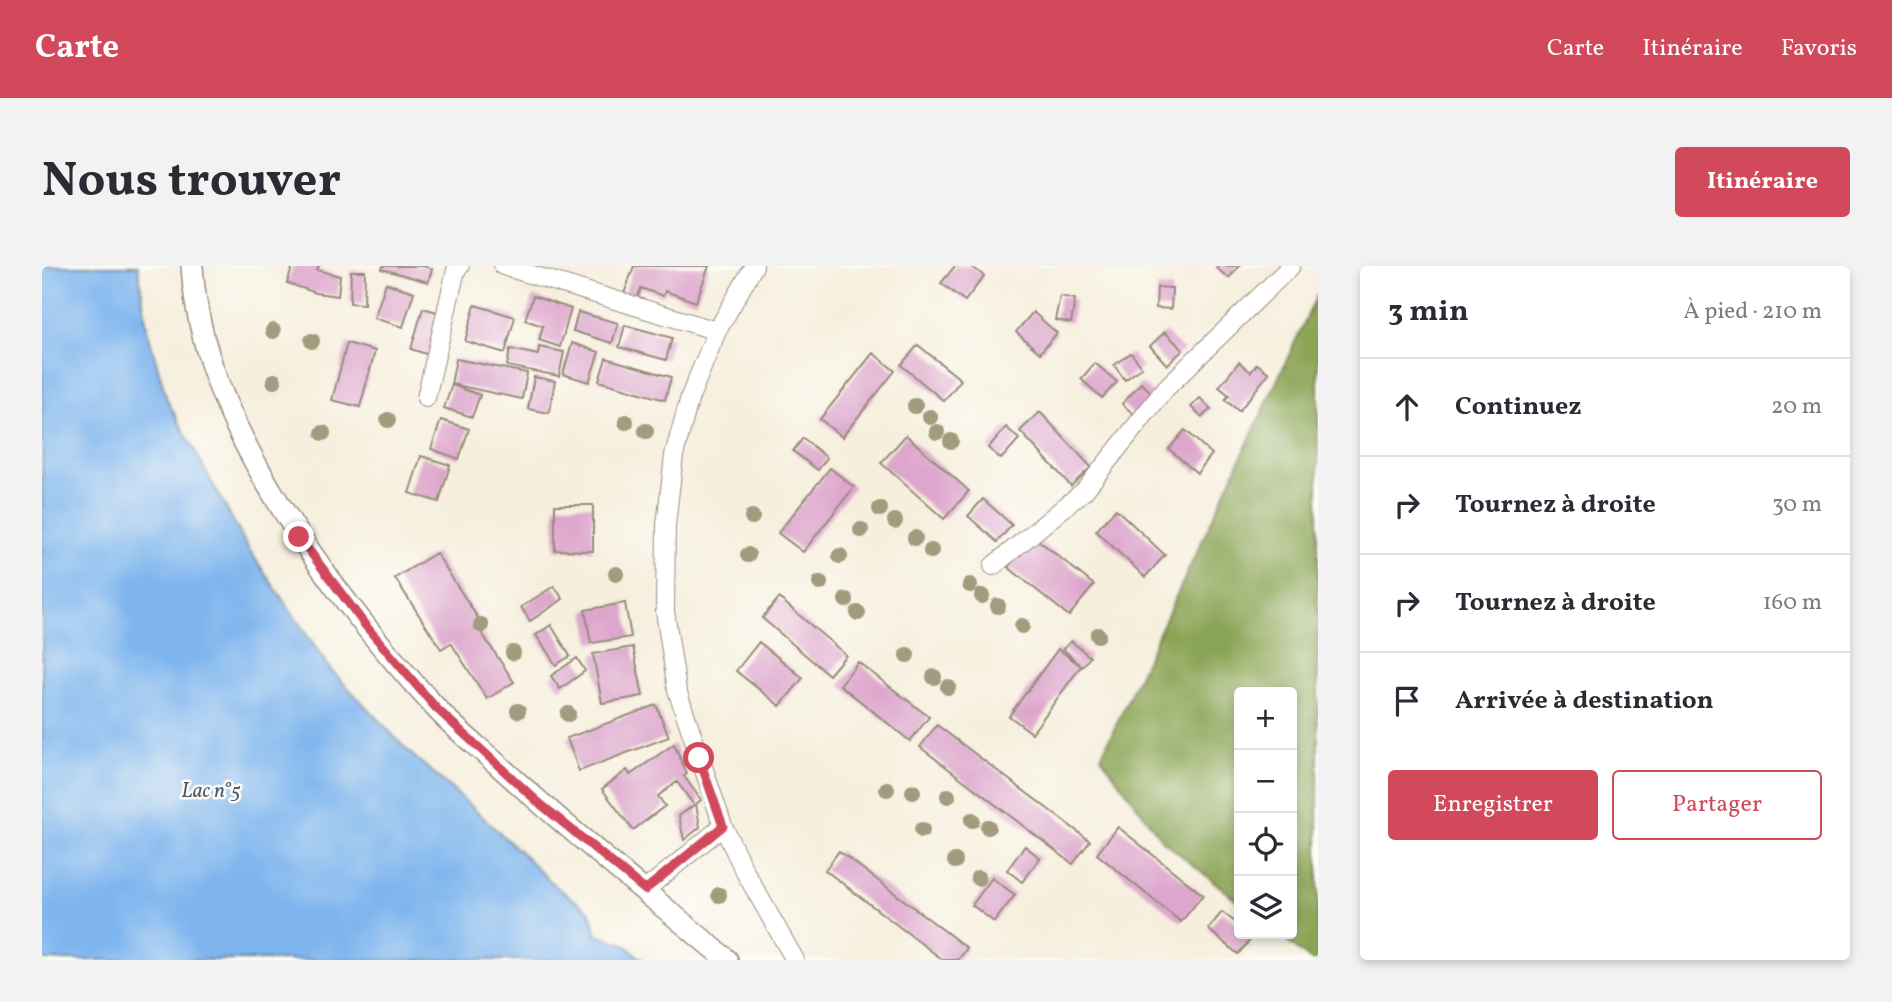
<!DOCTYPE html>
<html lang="fr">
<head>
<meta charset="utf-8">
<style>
	body { margin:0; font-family:Vollkorn,serif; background:#f2f2f3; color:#2b2b33 }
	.controls { position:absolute; right:21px; bottom:21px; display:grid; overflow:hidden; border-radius:7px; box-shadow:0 4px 10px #0003 }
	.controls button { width:63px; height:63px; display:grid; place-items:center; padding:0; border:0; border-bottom:2px solid #e1e1e2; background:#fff; color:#2b2b33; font:35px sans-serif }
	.stop { position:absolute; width:21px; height:21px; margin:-16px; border:5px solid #d1495b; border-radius:50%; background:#fff }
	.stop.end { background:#d1495b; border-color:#fff; box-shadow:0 2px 7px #0008 }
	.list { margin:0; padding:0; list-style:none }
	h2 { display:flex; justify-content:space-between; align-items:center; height:91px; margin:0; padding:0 28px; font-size:30px }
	h2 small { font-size:23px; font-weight:400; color:#7c7c81 }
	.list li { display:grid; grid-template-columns:46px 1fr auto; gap:21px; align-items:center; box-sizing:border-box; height:98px; padding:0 28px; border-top:2px solid #e1e1e2 }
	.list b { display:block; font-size:26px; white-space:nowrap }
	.list em { font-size:23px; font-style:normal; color:#7c7c81 }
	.actions { display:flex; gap:14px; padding:21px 28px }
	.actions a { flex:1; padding:16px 0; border:2px solid #d1495b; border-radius:7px; text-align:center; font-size:24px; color:#d1495b }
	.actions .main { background:#d1495b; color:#fff }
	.icon { flex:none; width:38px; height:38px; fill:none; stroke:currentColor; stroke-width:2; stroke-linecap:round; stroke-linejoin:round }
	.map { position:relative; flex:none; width:1276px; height:694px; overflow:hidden; border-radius:7px }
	header { display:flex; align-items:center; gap:42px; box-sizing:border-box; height:98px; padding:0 35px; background:#d1495b; color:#fff }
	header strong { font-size:33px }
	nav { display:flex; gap:38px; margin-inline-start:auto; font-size:24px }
	.intro { display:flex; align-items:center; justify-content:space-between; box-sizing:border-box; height:168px; padding:0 42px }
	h1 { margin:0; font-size:49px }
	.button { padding:18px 32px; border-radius:7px; background:#d1495b; color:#fff; font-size:24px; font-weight:700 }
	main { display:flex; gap:42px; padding:0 42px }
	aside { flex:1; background:#fff; border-radius:7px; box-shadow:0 4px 10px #0003 }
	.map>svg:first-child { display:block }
	.forest { fill:#8aa455; stroke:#62673a; stroke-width:2 }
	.water { fill:#7eb5ee; stroke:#5c7086; stroke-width:2 }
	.building { fill:#dda6cc }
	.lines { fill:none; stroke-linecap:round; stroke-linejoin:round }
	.minor-casing { stroke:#988c7e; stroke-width:20 }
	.tertiary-casing { stroke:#988c7e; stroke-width:24 }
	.minor { stroke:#fff; stroke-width:18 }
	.tertiary { stroke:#fff; stroke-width:21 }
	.tree { fill:#a29b7e }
	.route { stroke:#d1495b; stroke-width:9 }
	.labels { text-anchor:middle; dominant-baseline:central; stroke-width:5; stroke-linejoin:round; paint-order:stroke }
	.water-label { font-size:21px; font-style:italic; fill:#525b67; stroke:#fdfcf7 }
</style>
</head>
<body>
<header>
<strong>Carte</strong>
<nav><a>Carte</a><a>Itinéraire</a><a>Favoris</a></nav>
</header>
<div class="intro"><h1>Nous trouver</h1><a class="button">Itinéraire</a></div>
<main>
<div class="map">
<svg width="1276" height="694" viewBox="0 0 1276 694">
	<rect width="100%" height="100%" fill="#fdfcf7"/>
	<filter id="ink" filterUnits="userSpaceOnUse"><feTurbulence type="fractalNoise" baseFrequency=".0143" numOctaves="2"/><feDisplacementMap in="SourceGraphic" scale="14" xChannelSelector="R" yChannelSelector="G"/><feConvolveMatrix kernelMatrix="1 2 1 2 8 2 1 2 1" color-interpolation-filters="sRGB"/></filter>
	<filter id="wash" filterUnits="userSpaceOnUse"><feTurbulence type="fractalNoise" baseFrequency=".00686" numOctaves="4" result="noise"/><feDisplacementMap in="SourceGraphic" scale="28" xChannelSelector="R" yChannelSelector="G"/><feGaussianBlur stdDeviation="1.57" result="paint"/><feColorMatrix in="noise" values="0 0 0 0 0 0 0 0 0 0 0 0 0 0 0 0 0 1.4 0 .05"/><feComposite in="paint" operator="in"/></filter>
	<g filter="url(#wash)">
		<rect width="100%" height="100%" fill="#f6efdd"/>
		<!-- forest -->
		<path class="forest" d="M 1276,27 L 1276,694 L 1268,694 L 1236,668 L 1250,668 L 1250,426 L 1197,426 L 1197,636 L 1120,574 L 1059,491 Z"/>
		<!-- water -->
		<path class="water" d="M 0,0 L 96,0 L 105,63 L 125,134 L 206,282 L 288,403 L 368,487 L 420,532 L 486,593 L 512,619 L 548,645 L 555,669 L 582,678 L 601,694 L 0,694 Z"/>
		<g id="blocks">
			<!-- building -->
			<path class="building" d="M 251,0 L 277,0 L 275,4 L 298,10 L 296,30 L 274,27 L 245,17 Z
				M 341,0 L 381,0 L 390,3 L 386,16 L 340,3 Z
				M 592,0 L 667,0 L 654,36 L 623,25 L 621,30 L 599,22 L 595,33 L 582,28 Z
				M 913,0 L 929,0 L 942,10 L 923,35 L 899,17 Z
				M 1175,0 L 1197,0 L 1187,12 L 1174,2 Z
				M 309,5 L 323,5 L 322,38 L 308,37 Z
				M 344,17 L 372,26 L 361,61 L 332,52 Z
				M 1115,21 L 1130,22 L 1129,43 L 1114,42 Z
				M 491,30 L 529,43 L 518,81 L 497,74 L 501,60 L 483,54 Z
				M 1018,30 L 1033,33 L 1029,57 L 1013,54 Z
				M 433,39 L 473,51 L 463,87 L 423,75 Z
				M 381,42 L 402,48 L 390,90 L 369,83 Z
				M 536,46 L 576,57 L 570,77 L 531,65 Z
				M 991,46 L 1015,67 L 998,87 L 974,66 Z
				M 583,59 L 630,72 L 624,94 L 577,81 Z
				M 1123,66 L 1141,84 L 1125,99 L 1108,80 Z
				M 305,77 L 333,85 L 318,141 L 290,134 Z
				M 530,77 L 557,86 L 547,116 L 521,108 Z
				M 876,79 L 919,114 L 902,135 L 859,99 Z
				M 497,81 L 522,86 L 517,110 L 465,100 L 468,83 L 496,89 Z
				M 831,87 L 853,105 L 800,171 L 778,153 Z
				M 1089,87 L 1100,101 L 1083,114 L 1072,99 Z
				M 564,92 L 629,111 L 623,134 L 557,115 Z
				M 414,93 L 485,107 L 480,133 L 409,118 Z
				M 1197,96 L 1209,106 L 1215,98 L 1227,107 L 1197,145 L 1183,134 L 1187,129 L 1177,121 Z
				M 1053,97 L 1075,116 L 1060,132 L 1039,113 Z
				M 492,111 L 513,115 L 507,147 L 486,143 Z
				M 1099,117 L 1116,132 L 1097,153 L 1080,138 Z
				M 410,119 L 438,129 L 430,151 L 402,142 Z
				M 1158,132 L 1169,143 L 1160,151 L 1149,141 Z
				M 998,146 L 1049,201 L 1029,220 L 978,165 Z
				M 399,154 L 427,163 L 417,193 L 389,183 Z
				M 964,161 L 977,173 L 959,193 L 946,182 Z
				M 1143,164 L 1170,188 L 1155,207 L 1127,183 Z
				M 864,169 L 927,225 L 902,253 L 839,197 Z
				M 761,172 L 785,192 L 776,204 L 751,185 Z
				M 379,190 L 408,199 L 397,236 L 367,227 Z
				M 788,202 L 812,221 L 761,286 L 736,267 Z
				M 941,233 L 970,259 L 955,276 L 926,250 Z
				M 513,239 L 551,239 L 551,285 L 513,284 Z
				M 1074,243 L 1123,289 L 1103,311 L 1054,265 Z
				M 991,270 L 1052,319 L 1027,350 L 966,301 Z
				M 394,287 L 443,363 L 439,366 L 472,416 L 445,433 L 409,377 L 399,383 L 353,312 Z
				M 512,320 L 521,333 L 488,355 L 479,341 Z
				M 737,332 L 804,389 L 787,409 L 720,352 Z
				M 583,337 L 589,371 L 549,377 L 543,344 Z
				M 509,359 L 528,390 L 514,399 L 494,369 Z
				M 1029,375 L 1048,391 L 1040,401 L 1021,383 Z
				M 717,376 L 761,412 L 738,440 L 694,405 Z
				M 591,381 L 601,430 L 560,437 L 551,388 Z
				M 1016,383 L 1039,400 L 990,467 L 967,450 Z
				M 535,392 L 543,405 L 518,423 L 509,410 Z
				M 816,396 L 887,451 L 868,475 L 798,419 Z
				M 614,439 L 627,471 L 537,505 L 525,472 Z
				M 895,459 L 1048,575 L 1031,598 L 878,481 Z
				M 632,478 L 645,508 L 642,510 L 659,534 L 654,538 L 658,561 L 642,574 L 637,550 L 652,539 L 635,516 L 616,530 L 623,540 L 591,564 L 560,523 L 585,504 L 588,509 Z
				M 1076,561 L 1161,629 L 1139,656 L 1055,588 Z
				M 983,580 L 998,592 L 980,616 L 965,604 Z
				M 797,585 L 925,682 L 916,694 L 901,694 L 783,604 Z
				M 950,612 L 973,629 L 952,656 L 930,639 Z
				M 1180,646 L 1197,659 L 1197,668 L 1207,668 L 1211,671 L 1196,688 L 1166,663 Z"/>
		</g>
	</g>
	<g filter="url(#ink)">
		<use href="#blocks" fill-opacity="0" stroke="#988c7e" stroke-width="2"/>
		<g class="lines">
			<!-- minor casing -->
			<g class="minor-casing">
				<path id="minor" d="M 461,0 L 675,65
					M 712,0 L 675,65 L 648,131 L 632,189 L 624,259 L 623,345 L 635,424 L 681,560 L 703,606 L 753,694
					M 384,132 L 414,4 L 418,0
					M 951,300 L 1042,225 L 1124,122 L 1249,0
					M 603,624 L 681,560"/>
			</g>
			<!-- tertiary casing -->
			<g class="tertiary-casing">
				<path id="tertiary" d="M 150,0 C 155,84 190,160 233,231 C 278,306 334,377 393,441 C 412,462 435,480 455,498 C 529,566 608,629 685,694"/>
			</g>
			<!-- minor -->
			<use href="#minor" class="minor"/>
			<!-- tertiary -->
			<use href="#tertiary" class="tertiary"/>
		</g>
		<!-- trees -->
		<g class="tree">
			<circle cx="231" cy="65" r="8"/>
			<circle cx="270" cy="75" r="8"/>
			<circle cx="232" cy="115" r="8"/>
			<circle cx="873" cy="140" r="8"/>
			<circle cx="888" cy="151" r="8"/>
			<circle cx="346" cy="154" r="8"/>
			<circle cx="584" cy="156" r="8"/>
			<circle cx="604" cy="165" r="8"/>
			<circle cx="895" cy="166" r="8"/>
			<circle cx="281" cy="167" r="8"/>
			<circle cx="909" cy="175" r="8"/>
			<circle cx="838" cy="243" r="8"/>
			<circle cx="710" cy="251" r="8"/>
			<circle cx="853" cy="255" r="8"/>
			<circle cx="819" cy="264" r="8"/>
			<circle cx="873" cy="272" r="8"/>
			<circle cx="889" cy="285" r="8"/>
			<circle cx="706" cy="289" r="8"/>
			<circle cx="798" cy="290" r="8"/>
			<circle cx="574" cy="308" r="8"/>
			<circle cx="778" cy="317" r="8"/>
			<circle cx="928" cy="319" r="8"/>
			<circle cx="940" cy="330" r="8"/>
			<circle cx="804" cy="334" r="8"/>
			<circle cx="956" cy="340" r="8"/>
			<circle cx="816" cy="347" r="8"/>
			<circle cx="439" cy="359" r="8"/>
			<circle cx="980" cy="360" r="8"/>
			<circle cx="1056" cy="369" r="8"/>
			<circle cx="471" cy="387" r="8"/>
			<circle cx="865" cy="389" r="8"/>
			<circle cx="892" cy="411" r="8"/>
			<circle cx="906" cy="421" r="8"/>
			<circle cx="476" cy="445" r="8"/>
			<circle cx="526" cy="448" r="8"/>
			<circle cx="845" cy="523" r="8"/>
			<circle cx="871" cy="526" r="8"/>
			<circle cx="906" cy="530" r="8"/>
			<circle cx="930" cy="554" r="8"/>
			<circle cx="946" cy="561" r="8"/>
			<circle cx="880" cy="564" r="8"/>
			<circle cx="913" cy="595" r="8"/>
			<circle cx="936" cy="612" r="8"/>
			<circle cx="677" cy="629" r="8"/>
		</g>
	</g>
	<g class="lines" filter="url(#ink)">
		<!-- route -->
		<path class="route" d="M 257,271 L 323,359 L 394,442 L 496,536 L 603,624 L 681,560 L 657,492"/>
	</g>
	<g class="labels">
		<!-- water labels -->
		<g class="water-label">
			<text x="169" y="525">Lac n°5</text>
		</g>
	</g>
</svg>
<div class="controls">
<button>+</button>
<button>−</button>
<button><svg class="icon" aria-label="locate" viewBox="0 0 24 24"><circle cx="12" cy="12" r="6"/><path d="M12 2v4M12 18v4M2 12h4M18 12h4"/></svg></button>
<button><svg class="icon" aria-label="layers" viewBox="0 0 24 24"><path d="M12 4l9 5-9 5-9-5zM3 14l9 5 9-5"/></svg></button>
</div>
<div class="stop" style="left:657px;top:492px"></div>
<div class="stop end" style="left:257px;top:271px"></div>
</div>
<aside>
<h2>3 min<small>À pied · 210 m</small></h2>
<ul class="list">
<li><svg class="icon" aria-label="ahead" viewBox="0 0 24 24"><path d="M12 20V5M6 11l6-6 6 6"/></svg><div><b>Continuez</b></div><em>20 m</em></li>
<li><svg class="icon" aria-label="right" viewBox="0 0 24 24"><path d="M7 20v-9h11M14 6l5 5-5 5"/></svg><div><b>Tournez à droite</b></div><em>30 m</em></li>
<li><svg class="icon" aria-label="right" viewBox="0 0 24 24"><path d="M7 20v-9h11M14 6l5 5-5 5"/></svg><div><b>Tournez à droite</b></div><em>160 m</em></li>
<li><svg class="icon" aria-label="arrive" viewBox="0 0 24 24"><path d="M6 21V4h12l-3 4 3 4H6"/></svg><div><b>Arrivée à destination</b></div></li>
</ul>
<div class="actions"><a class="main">Enregistrer</a><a>Partager</a></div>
</aside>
</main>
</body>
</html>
